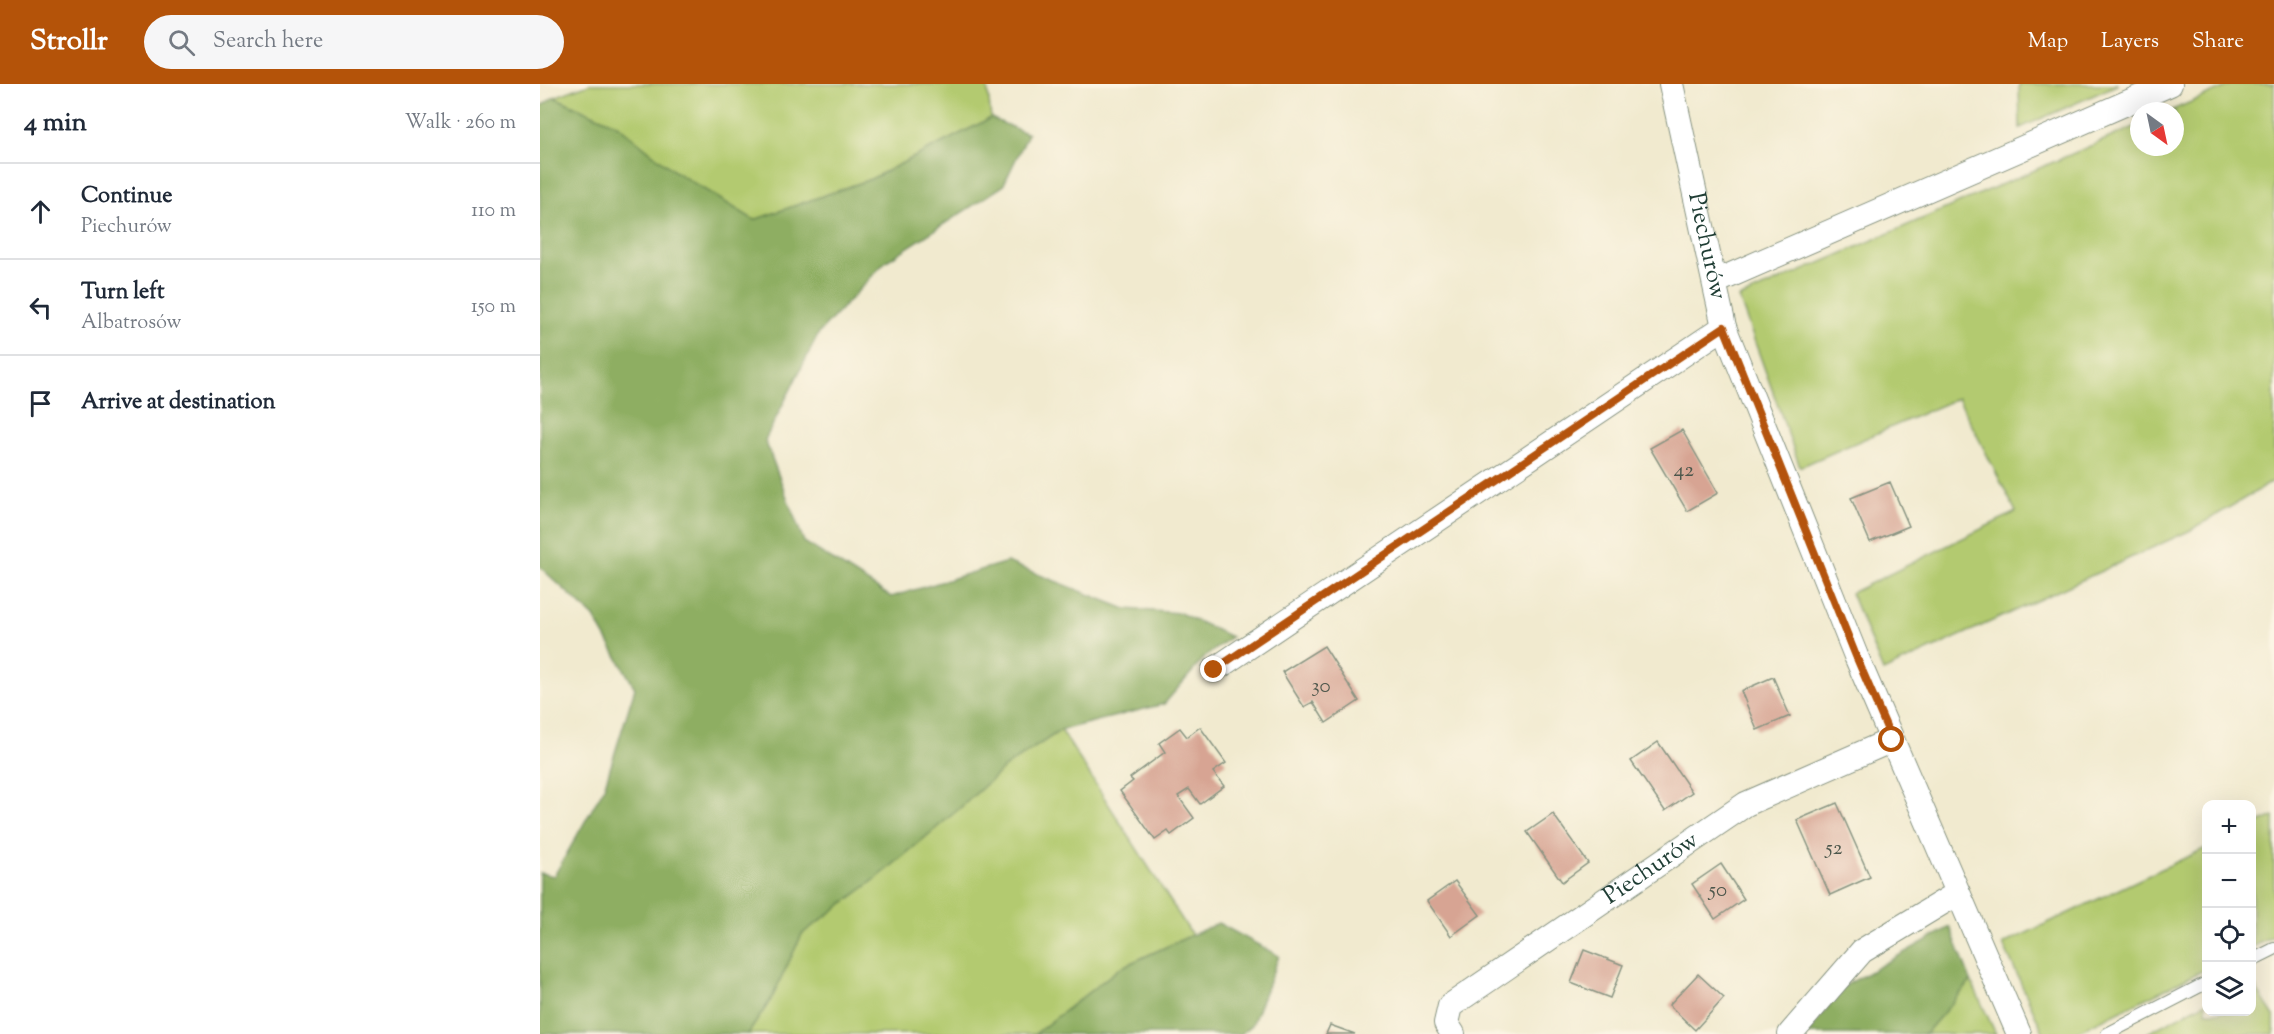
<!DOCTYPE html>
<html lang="en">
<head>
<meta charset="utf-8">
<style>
	body { margin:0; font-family:"Sorts Mill Goudy",serif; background:#f6f6f7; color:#1f2937 }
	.controls { position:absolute; right:18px; bottom:18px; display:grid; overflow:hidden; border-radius:12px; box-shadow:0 6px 24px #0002 }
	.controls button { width:54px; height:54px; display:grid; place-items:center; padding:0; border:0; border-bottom:2px solid #e0e1e3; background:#fff; color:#1f2937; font:30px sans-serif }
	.compass { position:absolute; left:1590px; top:18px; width:54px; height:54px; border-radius:50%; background:#fff; box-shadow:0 6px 24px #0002; rotate:147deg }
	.stop { position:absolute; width:18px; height:18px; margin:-14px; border:4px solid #b45309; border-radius:50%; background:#fff }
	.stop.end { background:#b45309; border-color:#fff; box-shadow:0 2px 6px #0008 }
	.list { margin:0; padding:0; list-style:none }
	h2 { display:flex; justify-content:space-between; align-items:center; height:78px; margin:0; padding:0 24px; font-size:26px }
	h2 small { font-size:20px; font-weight:400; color:#747a83 }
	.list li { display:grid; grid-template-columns:39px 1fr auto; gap:18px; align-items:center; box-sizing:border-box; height:96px; padding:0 24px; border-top:2px solid #e0e1e3 }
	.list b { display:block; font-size:22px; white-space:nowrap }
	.list p { margin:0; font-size:20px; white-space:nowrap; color:#747a83 }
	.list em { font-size:20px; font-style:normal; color:#747a83 }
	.icon { flex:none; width:33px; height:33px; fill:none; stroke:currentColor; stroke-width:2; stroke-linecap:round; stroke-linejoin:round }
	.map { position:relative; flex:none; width:1734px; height:950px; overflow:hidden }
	header { display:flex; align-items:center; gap:36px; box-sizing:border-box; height:84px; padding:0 30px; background:#b45309; color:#fff }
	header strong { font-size:28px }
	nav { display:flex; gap:33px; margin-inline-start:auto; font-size:21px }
	.search { width:420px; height:54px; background:#f6f6f7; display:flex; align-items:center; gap:15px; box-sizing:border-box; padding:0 21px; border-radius:33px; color:#747a83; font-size:22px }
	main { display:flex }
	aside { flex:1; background:#fff }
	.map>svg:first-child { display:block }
	.green { fill:#b3ca6f; stroke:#698452; stroke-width:1.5 }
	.forest { fill:#8eae62; stroke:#56764b; stroke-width:1.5 }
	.building { fill:#d7a493 }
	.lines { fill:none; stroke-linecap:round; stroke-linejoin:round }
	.service-casing { stroke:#889482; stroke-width:14 }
	.minor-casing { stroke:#889482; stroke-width:26 }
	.service { stroke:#fff; stroke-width:12 }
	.minor { stroke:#fff; stroke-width:24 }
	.route { stroke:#b45309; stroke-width:8 }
	.labels { text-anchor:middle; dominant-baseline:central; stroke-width:4.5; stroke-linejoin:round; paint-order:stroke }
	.number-label { font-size:21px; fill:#4d574c }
	.street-label { font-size:24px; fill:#1f3d34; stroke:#fcf5e5 }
</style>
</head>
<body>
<header>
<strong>Strollr</strong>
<div class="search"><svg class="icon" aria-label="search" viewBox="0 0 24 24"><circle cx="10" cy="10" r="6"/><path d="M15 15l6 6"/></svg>Search here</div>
<nav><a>Map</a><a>Layers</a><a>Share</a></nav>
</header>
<main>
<aside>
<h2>4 min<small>Walk · 260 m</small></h2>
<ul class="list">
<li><svg class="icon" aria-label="ahead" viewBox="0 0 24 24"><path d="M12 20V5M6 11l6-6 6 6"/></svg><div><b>Continue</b><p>Piechurów</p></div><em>110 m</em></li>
<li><svg class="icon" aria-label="left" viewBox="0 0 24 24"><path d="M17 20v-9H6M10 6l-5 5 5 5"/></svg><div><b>Turn left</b><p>Albatrosów</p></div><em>150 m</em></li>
<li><svg class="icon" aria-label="arrive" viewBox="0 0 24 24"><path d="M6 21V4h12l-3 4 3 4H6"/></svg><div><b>Arrive at destination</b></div></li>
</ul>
</aside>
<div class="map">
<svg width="1734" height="950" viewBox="0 0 1734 950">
	<rect width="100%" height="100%" fill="#fcf5e5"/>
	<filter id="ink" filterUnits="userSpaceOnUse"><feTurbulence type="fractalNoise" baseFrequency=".0167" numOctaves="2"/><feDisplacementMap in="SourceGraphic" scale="12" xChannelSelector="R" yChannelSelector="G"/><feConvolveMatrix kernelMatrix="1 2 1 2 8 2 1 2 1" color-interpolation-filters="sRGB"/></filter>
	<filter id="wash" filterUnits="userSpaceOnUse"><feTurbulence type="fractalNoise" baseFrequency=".008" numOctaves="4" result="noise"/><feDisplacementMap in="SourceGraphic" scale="24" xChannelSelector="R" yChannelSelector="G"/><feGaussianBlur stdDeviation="1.35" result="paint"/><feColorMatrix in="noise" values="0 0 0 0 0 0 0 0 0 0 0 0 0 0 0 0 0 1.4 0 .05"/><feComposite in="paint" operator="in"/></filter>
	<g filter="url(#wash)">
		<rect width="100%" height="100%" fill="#f1eacf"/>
		<!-- green -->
		<path class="green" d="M 49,0 L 447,0 L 451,34 L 331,95 L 214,136 L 134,87 L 77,41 L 14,13 Z
			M 1479,0 L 1579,0 L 1480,44 Z
			M 1693,0 L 1734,0 L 1734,397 L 1651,446 L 1343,587 L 1311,509 L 1476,428 L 1418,314 L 1260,383 L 1199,214 L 1599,41 L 1599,63 L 1635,63 L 1635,27 L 1630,27 Z
			M 521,646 L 652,851 L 580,884 L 495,950 L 208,950 L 232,914 L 262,850 L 337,794 L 420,724 L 465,683 Z
			M 1734,732 L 1734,852 L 1712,863 L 1712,742 Z
			M 1666,764 L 1666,885 L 1533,950 L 1504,950 L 1463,860 Z
			M 1431,897 L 1456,950 L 1385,950 Z
			M 1712,898 L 1734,932 L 1734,950 L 1606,950 L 1666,918 L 1666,928 L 1712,928 Z"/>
		<!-- forest -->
		<path class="forest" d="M 14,13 L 77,41 L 134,87 L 214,136 L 331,95 L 451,34 L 488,50 L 463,102 L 345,178 L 279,249 L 225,356 L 264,458 L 351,513 L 467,478 L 586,525 L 640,529 L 691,553 L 665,573 L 624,620 L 521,646 L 465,683 L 420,724 L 337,794 L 262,850 L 232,914 L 208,950 L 0,950 L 0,789 L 14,792 L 64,704 L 95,604 L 54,533 L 0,483 L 0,23 Z
			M 678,839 L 739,872 L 712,941 L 701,950 L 495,950 L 580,884 Z
			M 1410,843 L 1431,897 L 1385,950 L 1267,950 L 1304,902 Z"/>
		<g id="blocks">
			<!-- building -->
			<path class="building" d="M 1142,346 L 1178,409 L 1147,427 L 1110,364 Z
				M 1350,398 L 1369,442 L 1330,458 L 1311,414 Z
				M 784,562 L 819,617 L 786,639 L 773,618 L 764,623 L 742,588 Z
				M 1233,593 L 1250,632 L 1217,646 L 1201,607 Z
				M 660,643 L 686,679 L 673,688 L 684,702 L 660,720 L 649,705 L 638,712 L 654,734 L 631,751 L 628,747 L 615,756 L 580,707 L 593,697 L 590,694 L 625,668 L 619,659 L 640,644 L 647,653 Z
				M 1118,658 L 1152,708 L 1125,727 L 1091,677 Z
				M 1297,719 L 1330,793 L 1290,811 L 1257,736 Z
				M 1013,730 L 1048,779 L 1022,798 L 987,748 Z
				M 1181,780 L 1204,815 L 1175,835 L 1152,800 Z
				M 915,797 L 940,831 L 911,852 L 887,817 Z
				M 1044,866 L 1083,881 L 1070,914 L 1031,899 Z
				M 1158,890 L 1184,914 L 1155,946 L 1129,921 Z
				M 790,941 L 815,950 L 786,950 Z"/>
		</g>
	</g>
	<g filter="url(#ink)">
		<use href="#blocks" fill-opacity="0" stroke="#889482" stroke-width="1.5"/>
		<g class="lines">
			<!-- service casing -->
			<g class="service-casing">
				<path id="service" d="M 1712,876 L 1734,865
					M 1567,950 L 1666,899"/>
			</g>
			<!-- minor casing -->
			<g class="minor-casing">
				<g id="minor">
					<path id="s1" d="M 1131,0 L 1184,243 L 1316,572 L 1479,950"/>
					<path d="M 1175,198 L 1630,0"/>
					<path d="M 674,586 L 1184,243"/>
					<path id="s2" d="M 913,950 L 906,939 L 910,922 L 1206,720 L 1352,656"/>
					<path d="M 1250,950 L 1322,867 L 1418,809"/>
				</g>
			</g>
			<!-- service -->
			<use href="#service" class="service"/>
			<!-- minor -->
			<use href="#minor" class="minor"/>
		</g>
	</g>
	<g class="lines" filter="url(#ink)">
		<!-- route -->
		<path class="route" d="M 674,586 L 1184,243 L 1316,572 L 1352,656"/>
	</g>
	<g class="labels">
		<!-- number labels -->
		<g class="number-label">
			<text x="1144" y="387">42</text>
			<text x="781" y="603">30</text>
			<text x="1294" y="765">52</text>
			<text x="1178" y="807">50</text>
		</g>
		<!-- street labels -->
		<g class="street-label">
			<text stroke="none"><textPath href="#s1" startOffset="166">Piechurów</textPath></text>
			<text stroke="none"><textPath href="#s2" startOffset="274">Piechurów</textPath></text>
		</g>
	</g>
</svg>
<div class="controls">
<button>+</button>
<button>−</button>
<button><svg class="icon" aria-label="locate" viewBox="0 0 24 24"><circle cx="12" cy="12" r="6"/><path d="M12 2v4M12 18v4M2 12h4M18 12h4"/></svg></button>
<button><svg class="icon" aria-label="layers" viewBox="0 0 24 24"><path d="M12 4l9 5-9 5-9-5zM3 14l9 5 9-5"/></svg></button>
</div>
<svg class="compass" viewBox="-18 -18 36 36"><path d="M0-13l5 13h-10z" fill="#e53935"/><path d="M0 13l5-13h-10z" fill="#747a83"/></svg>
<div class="stop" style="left:1352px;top:656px"></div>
<div class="stop end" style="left:674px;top:586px"></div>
</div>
</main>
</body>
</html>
